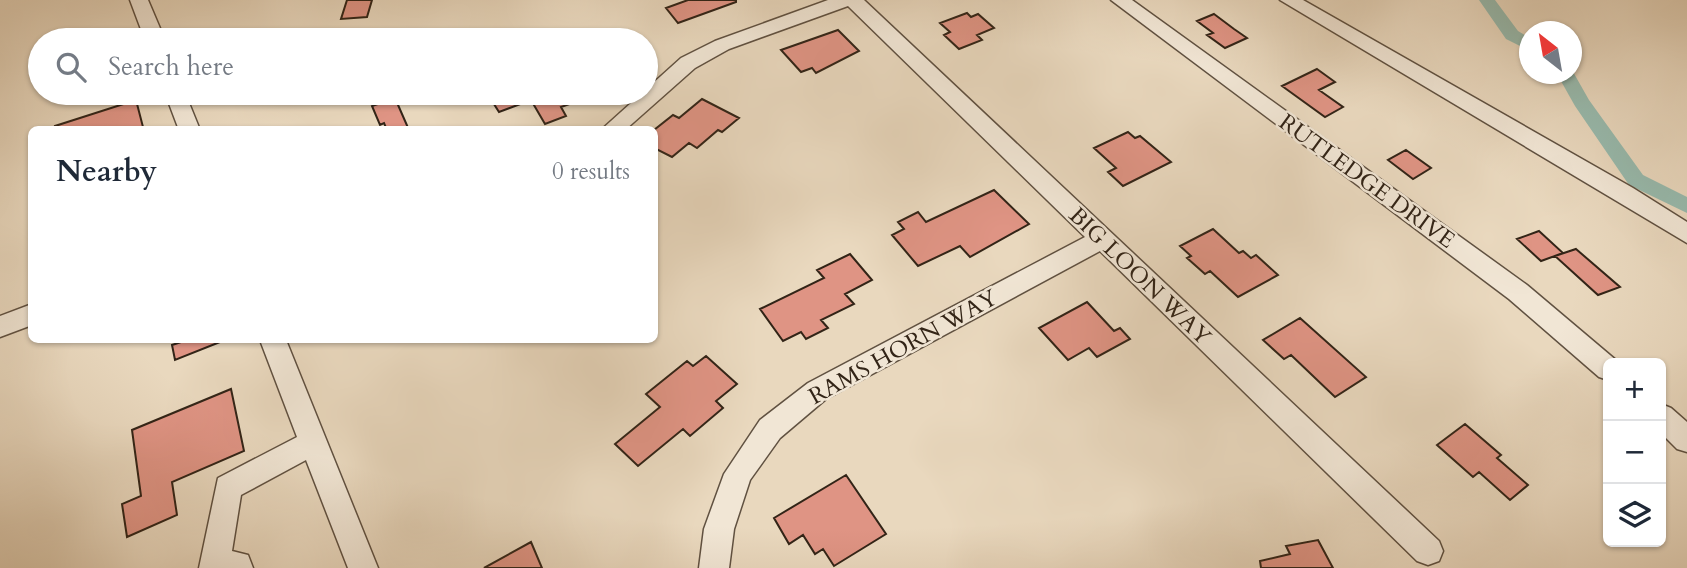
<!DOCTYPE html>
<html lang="en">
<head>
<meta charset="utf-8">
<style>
	body { margin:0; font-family:Cardo,serif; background:#f2f2f3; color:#1f2937 }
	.controls { position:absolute; right:21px; bottom:21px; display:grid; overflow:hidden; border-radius:10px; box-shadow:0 2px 5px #0004 }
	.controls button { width:63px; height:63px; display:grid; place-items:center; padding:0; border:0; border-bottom:2px solid #e0e1e3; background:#fff; color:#1f2937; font:35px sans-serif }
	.compass { position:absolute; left:1519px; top:21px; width:63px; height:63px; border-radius:50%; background:#fff; box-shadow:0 2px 5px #0004; rotate:329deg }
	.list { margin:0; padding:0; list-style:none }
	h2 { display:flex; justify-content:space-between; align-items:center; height:91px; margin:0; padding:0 28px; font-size:30px }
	h2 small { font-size:23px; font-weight:400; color:#747a83 }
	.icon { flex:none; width:38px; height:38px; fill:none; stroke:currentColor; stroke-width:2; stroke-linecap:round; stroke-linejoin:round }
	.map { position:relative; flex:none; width:1687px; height:568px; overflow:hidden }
	.search { position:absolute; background:#fff; box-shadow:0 2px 5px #0004; left:28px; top:28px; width:630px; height:77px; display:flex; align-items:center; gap:18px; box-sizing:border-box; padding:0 24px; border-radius:38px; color:#747a83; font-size:26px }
	.panel { position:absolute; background:#fff; box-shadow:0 2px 5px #0004; left:28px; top:126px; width:630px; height:217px; border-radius:10px }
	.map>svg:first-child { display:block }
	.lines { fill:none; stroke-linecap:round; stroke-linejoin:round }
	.canal { fill:#98baad; fill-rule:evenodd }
	.building { fill:#df9484; stroke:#322417; stroke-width:2 }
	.minor-casing { stroke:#605141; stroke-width:3 }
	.minor { fill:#f1e6d5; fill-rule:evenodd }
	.labels { text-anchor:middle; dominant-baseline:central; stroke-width:5; stroke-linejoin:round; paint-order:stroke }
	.street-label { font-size:23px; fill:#322417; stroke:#f1e6d5 }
</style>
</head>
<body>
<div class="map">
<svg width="1687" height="568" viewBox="0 0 1687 568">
	<rect width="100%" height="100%" fill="#e9d8be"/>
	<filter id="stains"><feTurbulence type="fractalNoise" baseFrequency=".00286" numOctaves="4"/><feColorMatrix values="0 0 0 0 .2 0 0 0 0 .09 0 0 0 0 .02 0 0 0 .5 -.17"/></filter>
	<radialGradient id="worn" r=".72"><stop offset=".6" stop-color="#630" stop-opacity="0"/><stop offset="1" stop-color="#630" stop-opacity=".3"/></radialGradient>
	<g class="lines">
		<!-- canal -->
		<path class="canal" d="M 1479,0 L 1495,0 L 1518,31 L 1530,38 L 1530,51 L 1506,39 Z
			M 1572,70 L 1589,100 L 1643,175 L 1687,197 L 1687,213 L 1629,185 L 1575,106 L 1557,74 L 1572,74 Z"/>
	</g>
	<!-- building -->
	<path class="building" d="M 347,0 L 372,0 L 367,17 L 341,19 Z
		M 688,0 L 736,0 L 736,2 L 678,23 L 666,8 Z
		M 967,13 L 971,17 L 978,14 L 994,28 L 977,35 L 982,40 L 959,49 L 944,35 L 950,32 L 940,23 Z
		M 1214,14 L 1234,29 L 1247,38 L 1225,48 L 1207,35 L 1213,33 L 1197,21 Z
		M 838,30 L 859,51 L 816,73 L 812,68 L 801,72 L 781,50 Z
		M 1317,69 L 1335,82 L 1319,90 L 1343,107 L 1325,117 L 1282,86 Z
		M 487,93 L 594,93 L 595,95 L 561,107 L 566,116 L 545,124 L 531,100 L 499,112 Z
		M 395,98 L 409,130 L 387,130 L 384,123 L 380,125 L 372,106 Z
		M 702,99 L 739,118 L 722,132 L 718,130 L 697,148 L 689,143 L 672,157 L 654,148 L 654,130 L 673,115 L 679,118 Z
		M 136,100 L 143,127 L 134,130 L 56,130 L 55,126 Z
		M 1128,132 L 1135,138 L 1140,136 L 1171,162 L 1123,186 L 1108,172 L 1116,168 L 1094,148 Z
		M 1406,150 L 1431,168 L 1413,179 L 1388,160 Z
		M 994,190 L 1029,224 L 970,257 L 960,246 L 918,266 L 892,235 L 904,229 L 898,222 L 918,212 L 926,222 Z
		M 1213,229 L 1239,253 L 1243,251 L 1251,258 L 1256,255 L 1278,275 L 1238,297 L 1210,271 L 1205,274 L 1187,258 L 1191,256 L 1180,246 Z
		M 1539,231 L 1563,253 L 1541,261 L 1517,239 Z
		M 1576,249 L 1620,287 L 1598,295 L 1555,256 Z
		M 850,254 L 872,280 L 845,294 L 854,304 L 821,320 L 828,328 L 806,339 L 801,332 L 783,341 L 760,309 L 824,278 L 817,270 Z
		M 1087,302 L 1114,331 L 1120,328 L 1130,339 L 1097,357 L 1089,348 L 1068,360 L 1039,328 Z
		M 1300,318 L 1366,377 L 1335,397 L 1291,355 L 1284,359 L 1263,340 Z
		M 187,340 L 225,340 L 175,360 L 172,345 Z
		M 706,356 L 737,384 L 716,401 L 723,408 L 690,436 L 683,429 L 638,466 L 615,444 L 660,407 L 646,394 L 687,361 L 693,366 Z
		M 231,389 L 244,451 L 172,482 L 177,515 L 127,537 L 122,504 L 141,496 L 132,430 Z
		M 1465,424 L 1501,455 L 1497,458 L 1528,485 L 1510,500 L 1479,472 L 1473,477 L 1437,445 Z
		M 846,475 L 886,534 L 834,566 L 823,549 L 815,554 L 803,535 L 789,544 L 774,518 Z
		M 1318,540 L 1333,568 L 1261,568 L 1260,561 L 1290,554 L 1286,546 Z
		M 531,542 L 542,568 L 484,568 Z"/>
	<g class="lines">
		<!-- minor casing -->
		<g class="minor-casing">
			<path id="minor" d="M 130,0 L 148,0 L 165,40 L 145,40 Z
				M 828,0 L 864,0 L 1439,541 L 1443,551 L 1439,561 L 1428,565 L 1417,561 L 1100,251 L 826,399 L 780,438 L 750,480 L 734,529 L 729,568 L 699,568 L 704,529 L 724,474 L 760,420 L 808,383 L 1085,237 L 848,6 L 729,49 L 695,68 L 625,130 L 601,130 L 681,58 L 715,41 Z
				M 1111,0 L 1132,0 L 1527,285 L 1617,361 L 1608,363 L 1608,380 L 1599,377 L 1509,299 Z
				M 1280,0 L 1303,0 L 1633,188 L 1687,222 L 1687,243 Z
				M 165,93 L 185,93 L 200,130 L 179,130 Z
				M 32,304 L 32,325 L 0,337 L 0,316 Z
				M 260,340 L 286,340 L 378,568 L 348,568 L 306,460 L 241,495 L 232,551 L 248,555 L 253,568 L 199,568 L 218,478 L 297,437 Z
				M 1661,404 L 1671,408 L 1687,422 L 1687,452 L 1677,449 L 1661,433 Z"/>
		</g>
		<!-- minor -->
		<use href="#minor" class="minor"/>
	</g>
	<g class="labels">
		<!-- street labels -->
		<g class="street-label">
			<text transform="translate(1367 181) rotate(36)">RUTLEDGE DRIVE</text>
			<text transform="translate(1140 276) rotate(44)">BIG LOON WAY</text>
			<text transform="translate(903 347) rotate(-29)">RAMS HORN WAY</text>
		</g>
	</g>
	<rect width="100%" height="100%" filter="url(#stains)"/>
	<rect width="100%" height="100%" fill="url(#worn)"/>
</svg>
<div class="controls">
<button>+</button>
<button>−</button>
<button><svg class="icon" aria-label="layers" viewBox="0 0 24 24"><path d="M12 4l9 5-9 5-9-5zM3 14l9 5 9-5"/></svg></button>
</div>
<svg class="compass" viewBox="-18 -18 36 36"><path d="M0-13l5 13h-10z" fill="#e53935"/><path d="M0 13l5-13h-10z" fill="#747a83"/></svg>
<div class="search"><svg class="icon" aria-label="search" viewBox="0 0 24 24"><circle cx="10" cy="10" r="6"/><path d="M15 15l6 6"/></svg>Search here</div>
<section class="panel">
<h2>Nearby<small>0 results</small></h2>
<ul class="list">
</ul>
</section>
</div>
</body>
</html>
